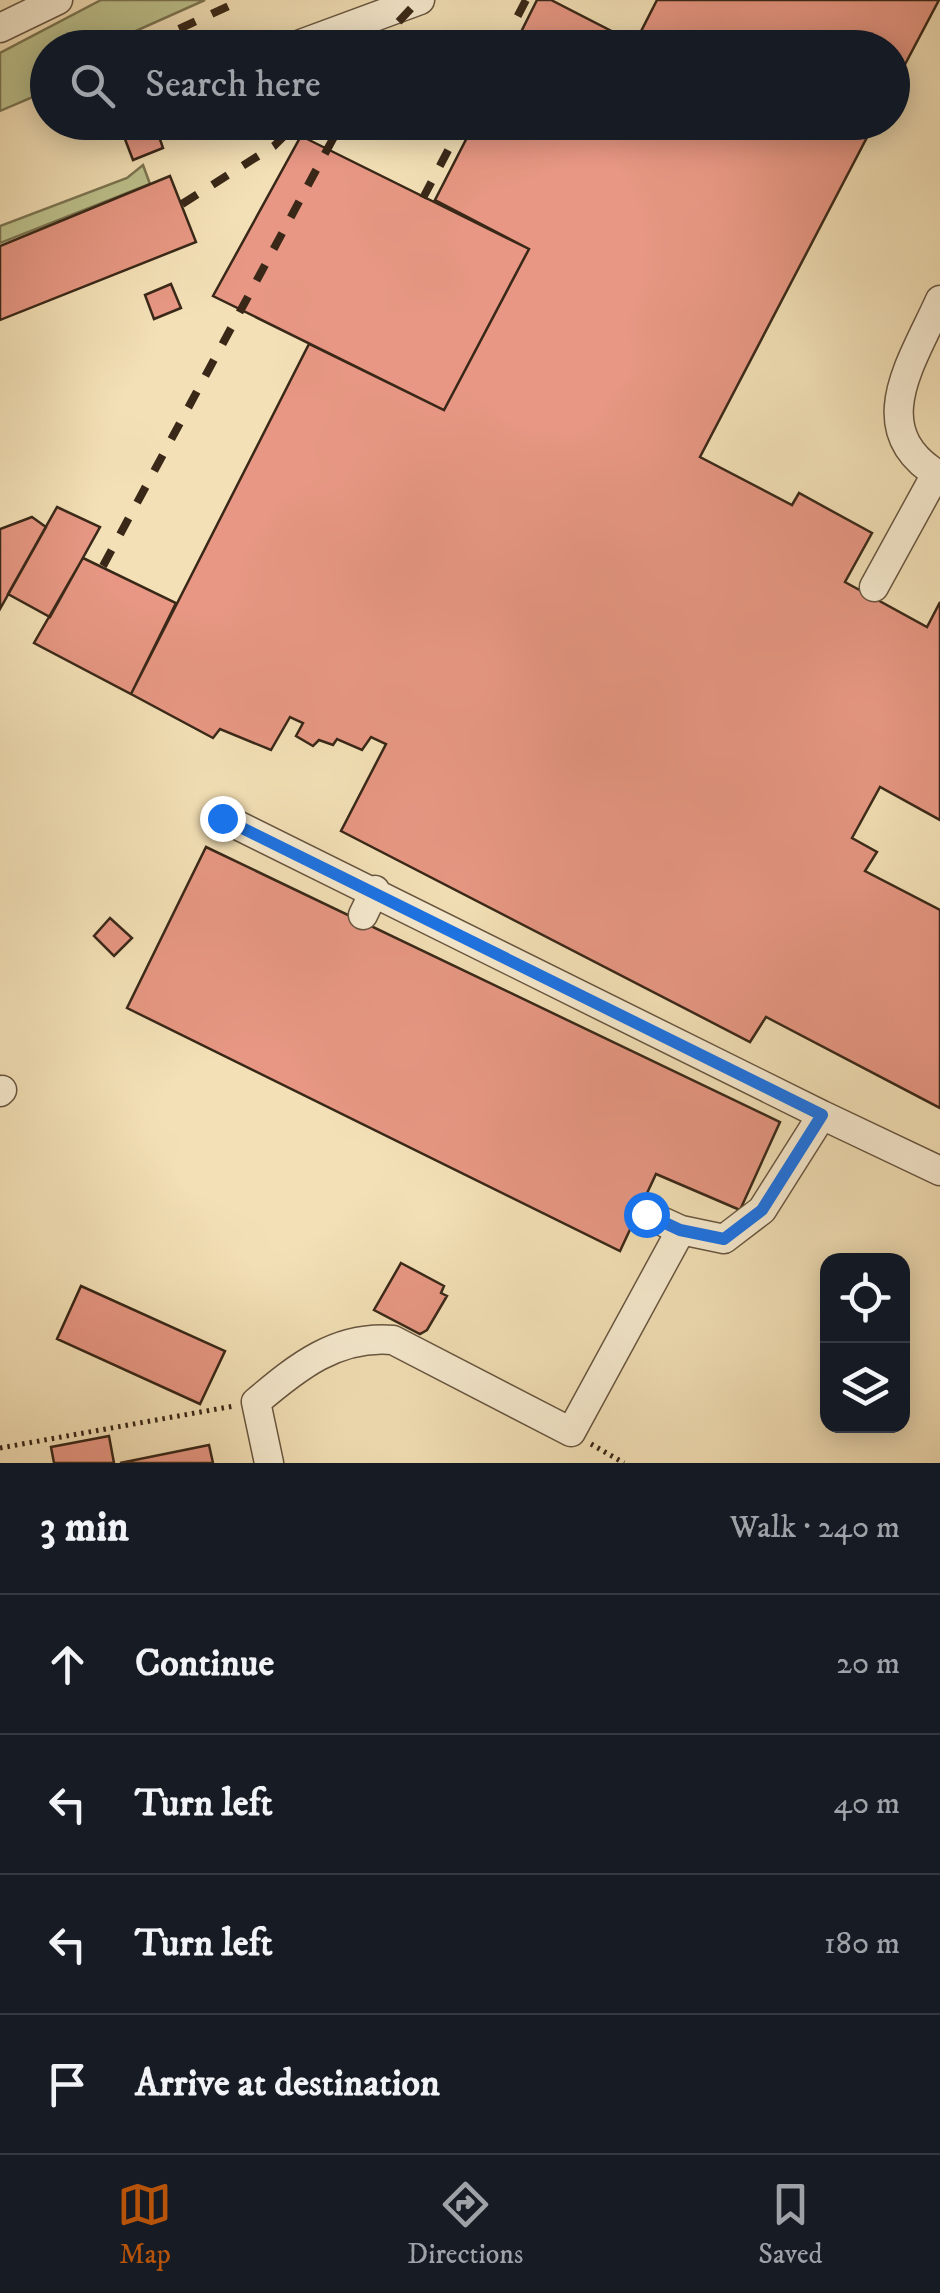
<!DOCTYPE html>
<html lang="en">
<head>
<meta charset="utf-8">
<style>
	body { margin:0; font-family:"IM FELL DW Pica",serif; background:#20242c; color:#f1f3f6 }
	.controls { position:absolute; right:30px; bottom:30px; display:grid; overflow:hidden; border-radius:20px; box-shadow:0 5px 25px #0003 }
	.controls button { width:90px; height:90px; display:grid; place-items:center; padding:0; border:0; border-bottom:2px solid #363941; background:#171b24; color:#f1f3f6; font:50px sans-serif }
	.stop { position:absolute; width:30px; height:30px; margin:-22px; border:8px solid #1a73e8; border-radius:50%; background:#fff }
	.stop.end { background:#1a73e8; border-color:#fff; box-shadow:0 2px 10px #0008 }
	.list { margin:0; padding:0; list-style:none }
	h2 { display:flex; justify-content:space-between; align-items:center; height:130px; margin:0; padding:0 40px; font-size:42px }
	h2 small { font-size:32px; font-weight:400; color:#9ea1a6 }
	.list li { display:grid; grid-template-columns:65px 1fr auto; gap:30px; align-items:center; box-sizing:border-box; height:140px; padding:0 40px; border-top:2px solid #363941 }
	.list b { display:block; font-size:38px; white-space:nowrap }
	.list em { font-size:32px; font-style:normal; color:#9ea1a6 }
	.icon { flex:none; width:55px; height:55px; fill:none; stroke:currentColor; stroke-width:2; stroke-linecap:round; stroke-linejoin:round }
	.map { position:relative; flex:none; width:940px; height:1463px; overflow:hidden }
	.search { position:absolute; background:#171b24; box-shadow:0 5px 25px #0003; left:30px; right:30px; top:30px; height:110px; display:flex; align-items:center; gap:25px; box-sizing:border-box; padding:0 35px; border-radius:55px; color:#9ea1a6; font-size:38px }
	.sheet { height:690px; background:#171b24 }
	nav { display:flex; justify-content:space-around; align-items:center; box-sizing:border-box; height:140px; border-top:2px solid #363941; background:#171b24; font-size:28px; color:#9ea1a6 }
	nav a { display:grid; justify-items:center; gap:5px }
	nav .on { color:#b45309 }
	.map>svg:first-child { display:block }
	.green { fill:#bdc28d; stroke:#7b7552; stroke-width:2.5 }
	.building { fill:#e79783; stroke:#392818; stroke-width:2.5 }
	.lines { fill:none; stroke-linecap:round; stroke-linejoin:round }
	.minor-casing { stroke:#685640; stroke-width:31 }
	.path { stroke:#392818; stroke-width:5; stroke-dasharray:2.5 5; stroke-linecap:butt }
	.minor { stroke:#f7ebd0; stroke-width:28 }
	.rail { stroke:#392818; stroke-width:8; stroke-dasharray:18 18; stroke-linecap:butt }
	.route { stroke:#1a73e8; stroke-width:12 }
</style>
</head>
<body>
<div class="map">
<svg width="940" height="1463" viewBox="0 0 940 1463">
	<rect width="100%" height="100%" fill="#f3e0b6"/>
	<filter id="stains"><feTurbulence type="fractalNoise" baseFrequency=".002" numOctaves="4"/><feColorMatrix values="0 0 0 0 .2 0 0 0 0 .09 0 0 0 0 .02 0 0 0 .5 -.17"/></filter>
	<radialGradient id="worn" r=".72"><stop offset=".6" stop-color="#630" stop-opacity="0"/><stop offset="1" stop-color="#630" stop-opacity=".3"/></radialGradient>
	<!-- green -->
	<path class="green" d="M 101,0 L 205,0 L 100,47 L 48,48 L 47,91 L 0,111 L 0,53 Z
		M 143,165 L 150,184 L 0,243 L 0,226 L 127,178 Z"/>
	<!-- building -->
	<path class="building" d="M 537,0 L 551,0 L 635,43 L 657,0 L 939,0 L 892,89 L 892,48 L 513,48 Z
		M 154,122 L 163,148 L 133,160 L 123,134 Z
		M 475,122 L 875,122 L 700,457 L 792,505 L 799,493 L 872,533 L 845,582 L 927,627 L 940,602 L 940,820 L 880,787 L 852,838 L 877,852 L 865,871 L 940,910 L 940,1108 L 766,1017 L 750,1042 L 341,831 L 386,744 L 371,737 L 362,750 L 337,739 L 333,745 L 319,740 L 313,746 L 296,736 L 303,723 L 290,717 L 271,750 L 220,729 L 213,738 L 131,694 L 309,344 L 444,410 L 529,249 L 435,200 Z
		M 301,136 L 529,249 L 444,410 L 213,296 Z
		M 170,176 L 196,242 L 0,320 L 0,246 Z
		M 171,284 L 181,308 L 154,319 L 145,295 Z
		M 57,507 L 100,527 L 50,617 L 8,594 Z
		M 32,517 L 46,527 L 0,609 L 0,529 Z
		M 83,558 L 176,603 L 131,694 L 34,643 Z
		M 206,847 L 780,1122 L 740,1210 L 656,1174 L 620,1251 L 127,1008 Z
		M 110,918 L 132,938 L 114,956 L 94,936 Z
		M 401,1263 L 444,1286 L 441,1293 L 447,1296 L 427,1330 L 420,1334 L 374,1310 Z
		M 81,1286 L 225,1351 L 200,1404 L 57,1339 Z
		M 109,1436 L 114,1463 L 54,1463 L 51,1447 Z
		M 209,1445 L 213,1463 L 120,1463 Z"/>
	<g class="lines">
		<!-- minor casing -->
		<g class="minor-casing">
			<path id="minor" d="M 0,28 L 58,0
				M 290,48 L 420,0
				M 940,300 C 912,363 863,430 940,476
				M 874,587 L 936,474
				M 223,818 L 822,1115
				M 363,915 L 375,890
				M 0,1092 L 2,1090
				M 646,1214 L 681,1230 L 724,1239 L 762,1210 L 822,1115 L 940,1171
				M 269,1463 L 256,1402 C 297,1367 337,1335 393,1340 L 571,1432 L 681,1230"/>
		</g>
		<!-- path -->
		<path class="path" d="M 591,1444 L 624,1463
			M 0,1448 L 234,1406"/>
		<!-- minor -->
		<use href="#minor" class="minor"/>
		<!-- rail -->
		<path class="rail" d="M 179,29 L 242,0
			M 374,48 L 419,0
			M 501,48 L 526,0
			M 423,198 L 463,122
			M 182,204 L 274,146 L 298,122
			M 103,566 L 342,122"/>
	</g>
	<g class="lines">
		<!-- route -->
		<path class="route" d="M 222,818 L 822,1115 L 762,1210 L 724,1239 L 680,1230 L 646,1214"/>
	</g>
	<rect width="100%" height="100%" filter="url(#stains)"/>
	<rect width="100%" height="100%" fill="url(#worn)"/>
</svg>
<div class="controls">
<button><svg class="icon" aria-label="locate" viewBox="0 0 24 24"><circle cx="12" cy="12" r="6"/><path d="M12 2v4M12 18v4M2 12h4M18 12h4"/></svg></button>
<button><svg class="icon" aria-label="layers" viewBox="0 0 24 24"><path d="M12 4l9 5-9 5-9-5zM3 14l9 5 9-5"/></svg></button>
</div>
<div class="stop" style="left:646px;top:1214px"></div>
<div class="stop end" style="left:222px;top:818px"></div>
<div class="search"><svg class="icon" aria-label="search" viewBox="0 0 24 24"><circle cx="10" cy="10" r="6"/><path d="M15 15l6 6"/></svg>Search here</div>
</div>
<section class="sheet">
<h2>3 min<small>Walk · 240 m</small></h2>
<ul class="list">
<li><svg class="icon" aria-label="ahead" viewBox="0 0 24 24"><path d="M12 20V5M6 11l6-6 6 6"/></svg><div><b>Continue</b></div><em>20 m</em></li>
<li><svg class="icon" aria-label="left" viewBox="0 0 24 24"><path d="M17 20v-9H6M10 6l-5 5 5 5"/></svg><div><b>Turn left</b></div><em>40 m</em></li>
<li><svg class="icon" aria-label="left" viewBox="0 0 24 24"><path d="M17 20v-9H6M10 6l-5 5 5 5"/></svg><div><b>Turn left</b></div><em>180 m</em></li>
<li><svg class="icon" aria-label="arrive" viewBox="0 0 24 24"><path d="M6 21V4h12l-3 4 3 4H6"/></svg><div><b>Arrive at destination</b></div></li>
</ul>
</section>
<nav>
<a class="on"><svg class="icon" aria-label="map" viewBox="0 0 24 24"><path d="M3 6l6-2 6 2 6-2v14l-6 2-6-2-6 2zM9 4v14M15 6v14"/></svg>Map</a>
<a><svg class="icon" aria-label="directions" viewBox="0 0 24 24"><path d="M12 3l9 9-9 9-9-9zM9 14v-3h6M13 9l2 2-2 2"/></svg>Directions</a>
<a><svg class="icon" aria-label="saved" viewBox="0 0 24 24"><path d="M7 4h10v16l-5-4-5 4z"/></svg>Saved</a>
</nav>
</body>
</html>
